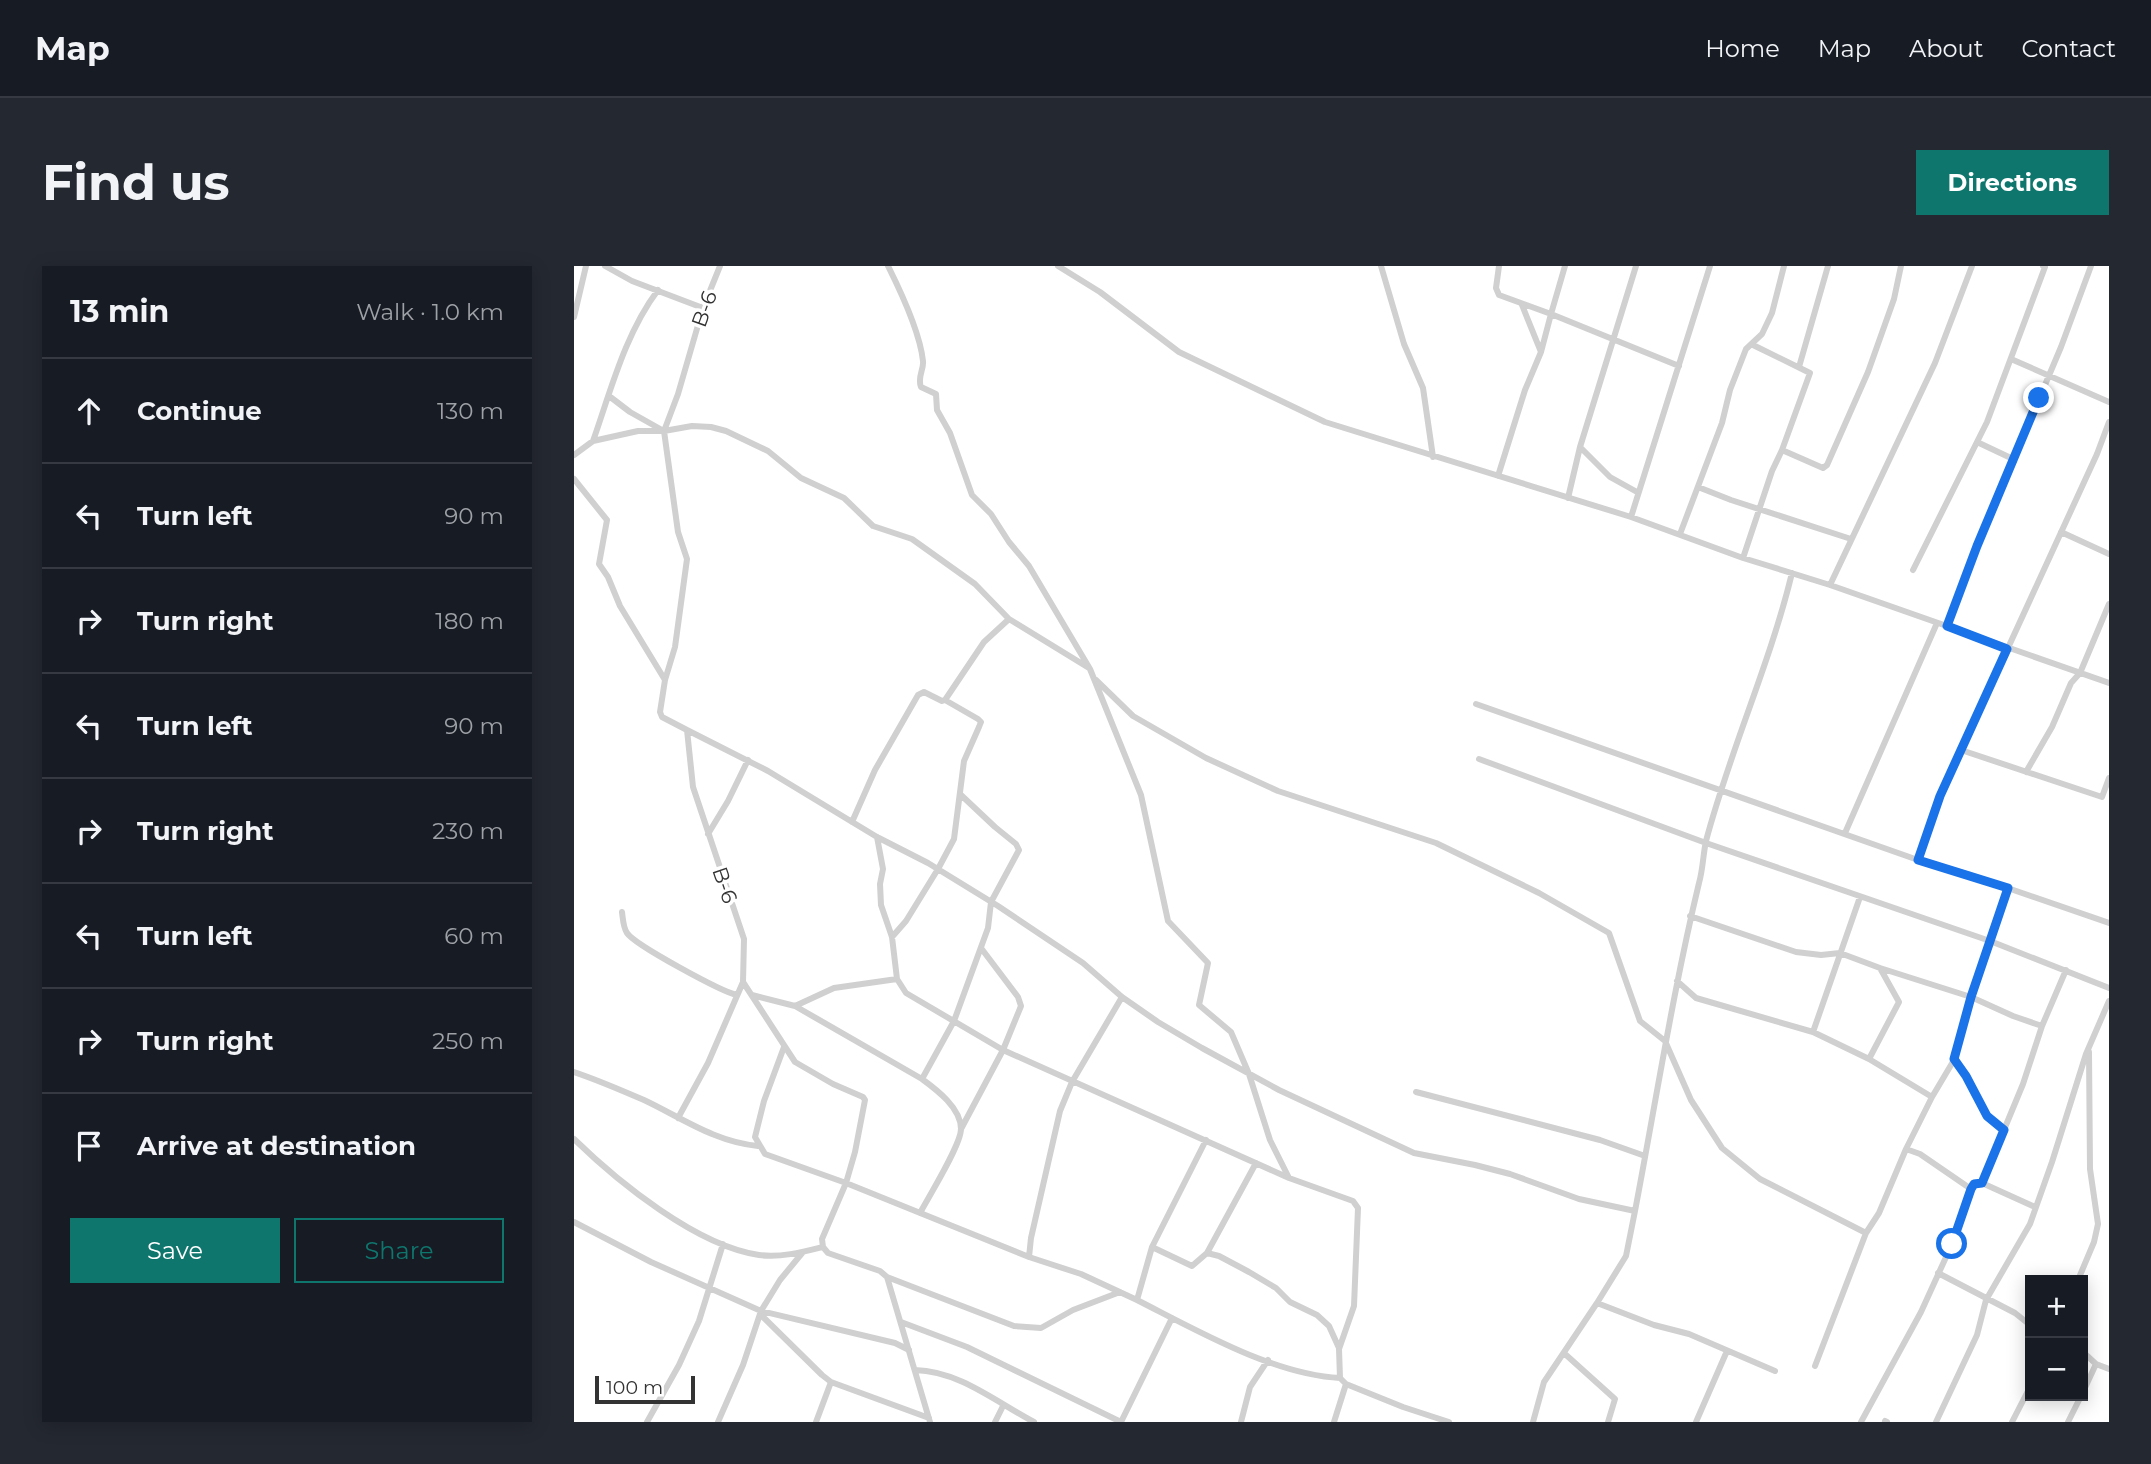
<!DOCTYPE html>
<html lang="en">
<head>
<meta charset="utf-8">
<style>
	body { margin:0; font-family:Montserrat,sans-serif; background:#242831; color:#f1f3f6 }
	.controls { position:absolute; right:21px; bottom:21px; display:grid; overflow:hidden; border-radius:0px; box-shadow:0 4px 18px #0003 }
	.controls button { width:63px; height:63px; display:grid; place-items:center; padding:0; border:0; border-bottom:2px solid #363941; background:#171b24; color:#f1f3f6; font:35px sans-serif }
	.scale { position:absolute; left:21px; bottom:18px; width:100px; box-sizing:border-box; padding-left:7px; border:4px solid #333; border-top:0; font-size:19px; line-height:24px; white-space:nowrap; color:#333; -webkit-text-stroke:5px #fff; paint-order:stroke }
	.stop { position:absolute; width:21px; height:21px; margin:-16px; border:5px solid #1a73e8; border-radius:50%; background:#fff }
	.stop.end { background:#1a73e8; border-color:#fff; box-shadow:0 2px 7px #0008 }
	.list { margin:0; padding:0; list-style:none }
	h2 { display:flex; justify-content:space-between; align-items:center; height:91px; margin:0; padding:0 28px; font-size:30px }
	h2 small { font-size:23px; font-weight:400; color:#9ea1a6 }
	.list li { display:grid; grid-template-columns:46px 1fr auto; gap:21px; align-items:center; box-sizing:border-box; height:105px; padding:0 28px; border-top:2px solid #363941 }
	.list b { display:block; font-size:26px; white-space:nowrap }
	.list em { font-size:23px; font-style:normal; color:#9ea1a6 }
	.actions { display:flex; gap:14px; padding:21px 28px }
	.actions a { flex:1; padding:16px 0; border:2px solid #0f766e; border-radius:0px; text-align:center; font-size:24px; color:#0f766e }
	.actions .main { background:#0f766e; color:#fff }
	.icon { flex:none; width:38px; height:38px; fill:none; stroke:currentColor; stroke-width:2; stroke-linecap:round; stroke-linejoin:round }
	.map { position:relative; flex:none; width:1535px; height:1156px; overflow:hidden; border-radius:0px }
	header { display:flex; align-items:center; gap:42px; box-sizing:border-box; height:98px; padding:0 35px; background:#171b24; border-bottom:2px solid #363941 }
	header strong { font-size:33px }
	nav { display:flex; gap:38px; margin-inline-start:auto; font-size:24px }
	.intro { display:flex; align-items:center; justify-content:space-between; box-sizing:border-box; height:168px; padding:0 42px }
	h1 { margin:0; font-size:49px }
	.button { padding:18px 32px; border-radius:0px; background:#0f766e; color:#fff; font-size:24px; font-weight:700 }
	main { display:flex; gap:42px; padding:0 42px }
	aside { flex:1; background:#171b24; border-radius:0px; box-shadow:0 4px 18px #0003 }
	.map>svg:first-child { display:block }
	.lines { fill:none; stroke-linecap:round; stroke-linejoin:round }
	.minor { stroke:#d0d0d0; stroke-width:6 }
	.route { stroke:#1a73e8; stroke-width:9 }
	.labels { text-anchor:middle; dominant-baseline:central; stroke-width:7; stroke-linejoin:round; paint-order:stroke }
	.street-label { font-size:21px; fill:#333; stroke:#fff }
</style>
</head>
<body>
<header>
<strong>Map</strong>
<nav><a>Home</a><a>Map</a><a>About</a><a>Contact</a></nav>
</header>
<div class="intro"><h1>Find us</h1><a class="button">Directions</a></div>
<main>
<aside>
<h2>13 min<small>Walk · 1.0 km</small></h2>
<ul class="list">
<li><svg class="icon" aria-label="ahead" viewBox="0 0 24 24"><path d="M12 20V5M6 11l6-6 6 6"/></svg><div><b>Continue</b></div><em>130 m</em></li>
<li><svg class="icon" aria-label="left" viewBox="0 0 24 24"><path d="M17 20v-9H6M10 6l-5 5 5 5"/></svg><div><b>Turn left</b></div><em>90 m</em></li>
<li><svg class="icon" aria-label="right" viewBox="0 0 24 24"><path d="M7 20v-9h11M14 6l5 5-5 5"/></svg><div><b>Turn right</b></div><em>180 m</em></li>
<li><svg class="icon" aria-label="left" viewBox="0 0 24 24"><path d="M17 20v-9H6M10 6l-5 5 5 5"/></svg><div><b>Turn left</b></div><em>90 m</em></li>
<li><svg class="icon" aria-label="right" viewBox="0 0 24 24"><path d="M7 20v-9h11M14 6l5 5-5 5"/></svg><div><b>Turn right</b></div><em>230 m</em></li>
<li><svg class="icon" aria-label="left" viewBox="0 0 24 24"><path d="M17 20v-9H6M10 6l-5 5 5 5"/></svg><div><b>Turn left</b></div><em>60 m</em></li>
<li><svg class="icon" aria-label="right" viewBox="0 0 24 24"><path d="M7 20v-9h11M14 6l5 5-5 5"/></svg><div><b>Turn right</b></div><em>250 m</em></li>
<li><svg class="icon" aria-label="arrive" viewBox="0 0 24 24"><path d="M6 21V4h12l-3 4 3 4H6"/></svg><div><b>Arrive at destination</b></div></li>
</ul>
<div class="actions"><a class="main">Save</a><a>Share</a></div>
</aside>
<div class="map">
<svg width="1535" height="1156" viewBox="0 0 1535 1156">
	<rect width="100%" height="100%" fill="#fff"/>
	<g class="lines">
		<!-- minor -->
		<path class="minor" d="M 31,0 L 58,15 L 129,42
			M 146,0 L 129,42 L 104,128 L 90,165 L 104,266 L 113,293 L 101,381 L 91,414 L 86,446 L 88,451 L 113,464 L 119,521 L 170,673 L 169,716 L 221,796 L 259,818 L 289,831 L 291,834 L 281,886 L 272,917 L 248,973 L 249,981 L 254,987 L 306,1005 L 313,1011 L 356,1156
			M 314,0 C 326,24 346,68 349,95 C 350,104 343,111 347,121 L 362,128 L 363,144 L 376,167 L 398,229 L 417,248 L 435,276 L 455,300 L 516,403 L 567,529 L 594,655 L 634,697 L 625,739 L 657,766 L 675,808 L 696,874 L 715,912 L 779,935 L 784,942 L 780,1040 L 765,1083 L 766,1112 L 772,1118 L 829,1141 L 875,1156
			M 484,0 L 526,26 L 605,86 L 751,156 L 1057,251 L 1169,292 L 1256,319 L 1535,417
			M 807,0 L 830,78 L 849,122 L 859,191
			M 991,0 L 977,48 L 1105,100
			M 1062,0 L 1006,181 L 1036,211 L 1063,226
			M 948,39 L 967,86
			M 0,51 L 12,0
			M 1179,79 L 1236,107 L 1208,184
			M 1437,93 L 1535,136
			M 1225,101 L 1254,0
			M 35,130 L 56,146 L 88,164
			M 1535,156 L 1523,188 L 1366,530 L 1344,594 L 1396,609 L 1535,657
			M 19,175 C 37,124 51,68 84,24
			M 1403,176 L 1439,193
			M 0,189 L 19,175 L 64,165 L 90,165 L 118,160 L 137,161 L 152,165 L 194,185 L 227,212 L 270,232 L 299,260 L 338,273 L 401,318 L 435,353 L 515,402
			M 924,210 L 951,124 L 967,86 L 977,48 L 925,29 L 922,22 L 925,0
			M 0,213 L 33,254 L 25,298 L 34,311 L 46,340 L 91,414
			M 1124,221 L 1157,234 L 1277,273
			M 994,232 L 1006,181
			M 1057,251 L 1136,0
			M 1487,266 L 1535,288
			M 1106,268 L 1148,157 L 1156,124 L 1172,83 L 1188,68 L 1198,47 L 1210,0
			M 1169,292 L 1198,205 L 1208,184 L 1249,202 L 1253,199 L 1294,106 L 1320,33 L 1327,0
			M 1339,304 L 1413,156 L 1471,1 L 1469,0
			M 1256,319 L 1361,97 L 1398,0
			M 1373,360 L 1403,280 L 1487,81 L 1517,0
			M 522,414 L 559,450 L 632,492 L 704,525 L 862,577 L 965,627 L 1035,667 L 1066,755 L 1091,775 L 1117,834 L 1148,882 L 1186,913 L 1292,967
			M 902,438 L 1344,594
			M 113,464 L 194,505 L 303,571 L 354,597 L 424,640 L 509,697 L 548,731 L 584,756 L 628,782 L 705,824 L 840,887 L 901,899 L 936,908 L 1005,933 L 1061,945 L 1052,990 L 1023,1037 L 1080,1059 L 1115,1068 L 1201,1105
			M 1387,484 L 1528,531 L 1535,512
			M 905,493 L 1132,577 L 1416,675 L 1535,722
			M 1452,506 L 1478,461 L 1497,417 L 1506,407 L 1535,338
			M 278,556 L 301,504 L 344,429 L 350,426 L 368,435 L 371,434 L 410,376 L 435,353
			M 1271,567 L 1363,357
			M 134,568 L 154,535 L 174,494
			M 303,571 L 309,603 L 306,618 L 307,639 L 318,671 L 323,713 L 332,727 L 429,784 L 715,912
			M 48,646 C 49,653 49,661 53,667 C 61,679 148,726 163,729
			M 1116,650 L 1222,686 L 1247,689 L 1266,687 L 1306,702 L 1325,736 L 1295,793 L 1358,831 L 1380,794 L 1397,731 L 1434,622
			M 318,671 L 332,655 L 364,603 L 380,573 L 390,495 L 405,461 L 407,456 L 404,453 L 371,434
			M 1306,702 L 1397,731 L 1439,750 L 1468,760
			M 1103,715 L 1122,732 L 1239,766 L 1295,793
			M 178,729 L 221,740 L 260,722 L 323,713
			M 221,740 L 348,813 C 363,824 387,842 387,863 C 387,879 355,930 346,947
			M 1239,766 L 1286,631
			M 210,781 L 190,835 L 181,871 L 191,888 L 272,917 L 455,991 L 507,1008 L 563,1034
			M 1380,794 L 1392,810 L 1413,851 L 1430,864
			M 0,806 C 24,814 47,824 70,834 C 108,852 141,876 184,880
			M 348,813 L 380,755 L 414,662 L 417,636 L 445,584 L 442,578 L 421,561 L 387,529
			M 842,826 L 1026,874 L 1071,890
			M 104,852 L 134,797 L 169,716
			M 387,863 L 429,784 L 447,740 L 444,731 L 407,682
			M 0,873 C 44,916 123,980 185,989 C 206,992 229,986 249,981
			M 632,874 L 578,981 L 563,1034 C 622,1064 700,1109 766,1112
			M 1332,883 L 1346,888 L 1397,923 L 1400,918 L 1408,917 L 1449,818 L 1468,760 L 1492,704
			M 1408,917 L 1461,941
			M 1061,945 C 1082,835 1099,725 1125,617 C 1129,603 1129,589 1132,575 C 1156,484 1196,398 1218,307
			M 0,956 L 77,996 L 187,1045 L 321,1077 L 335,1084
			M 578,981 L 618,1000 L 633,987 L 645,990 L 675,1006 L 702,1022 L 716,1036 L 743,1049 L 755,1060 L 765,1082
			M 633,987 L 682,897
			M 455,991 L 457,972 L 486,845 L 498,816 L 548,731
			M 1364,1007 L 1441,1047 L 1456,1059
			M 313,1011 L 440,1060 L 467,1062 L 499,1044 L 546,1026
			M 1504,1014 L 1520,976 L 1524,958 L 1516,903 L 1515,786
			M 186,1048 L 248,1109 L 257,1116 L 355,1152
			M 327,1056 L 393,1081 L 547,1156
			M 1509,1086 L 1522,1098 L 1509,1126
			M 991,1088 L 1041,1133 L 1034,1156
			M 1522,1098 L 1535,1103
			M 1241,1100 L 1292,967 L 1305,947 L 1332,883 L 1358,831
			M 341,1104 C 385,1105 422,1136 460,1156
			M 1311,1155 L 1313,1156
			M 73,1156 L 105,1099 L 125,1055 L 149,978
			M 144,1156 L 169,1099 L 187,1045 L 206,1014 L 229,986
			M 242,1156 L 257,1116
			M 421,1156 L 429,1140
			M 547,1156 L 598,1052
			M 667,1156 L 676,1121 L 694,1094
			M 760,1156 L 772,1118
			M 959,1156 L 970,1116 L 1023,1037
			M 1122,1156 L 1153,1085
			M 1287,1156 L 1347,1046 L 1378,978 L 1397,923
			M 1362,1156 L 1403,1069 L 1412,1034 L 1456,958 L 1478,896 L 1512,788 L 1535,735
			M 1438,1156 L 1456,1121
			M 1494,1156 L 1507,1130"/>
	</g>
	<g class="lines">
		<!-- route -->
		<path class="route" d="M 1378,978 L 1397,923 L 1400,918 L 1408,917 L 1430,864 L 1413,850 L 1392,810 L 1380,793 L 1397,731 L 1434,622 L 1344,594 L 1366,530 L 1433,383 L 1373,360 L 1403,280 L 1465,132"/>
	</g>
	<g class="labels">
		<!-- street labels -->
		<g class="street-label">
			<text transform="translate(130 43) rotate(-70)">B-6</text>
			<text transform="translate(151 619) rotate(71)">B-6</text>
		</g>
	</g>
</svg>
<div class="controls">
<button>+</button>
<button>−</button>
</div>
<div class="scale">100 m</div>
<div class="stop" style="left:1378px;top:978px"></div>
<div class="stop end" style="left:1465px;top:132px"></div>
</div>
</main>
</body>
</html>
